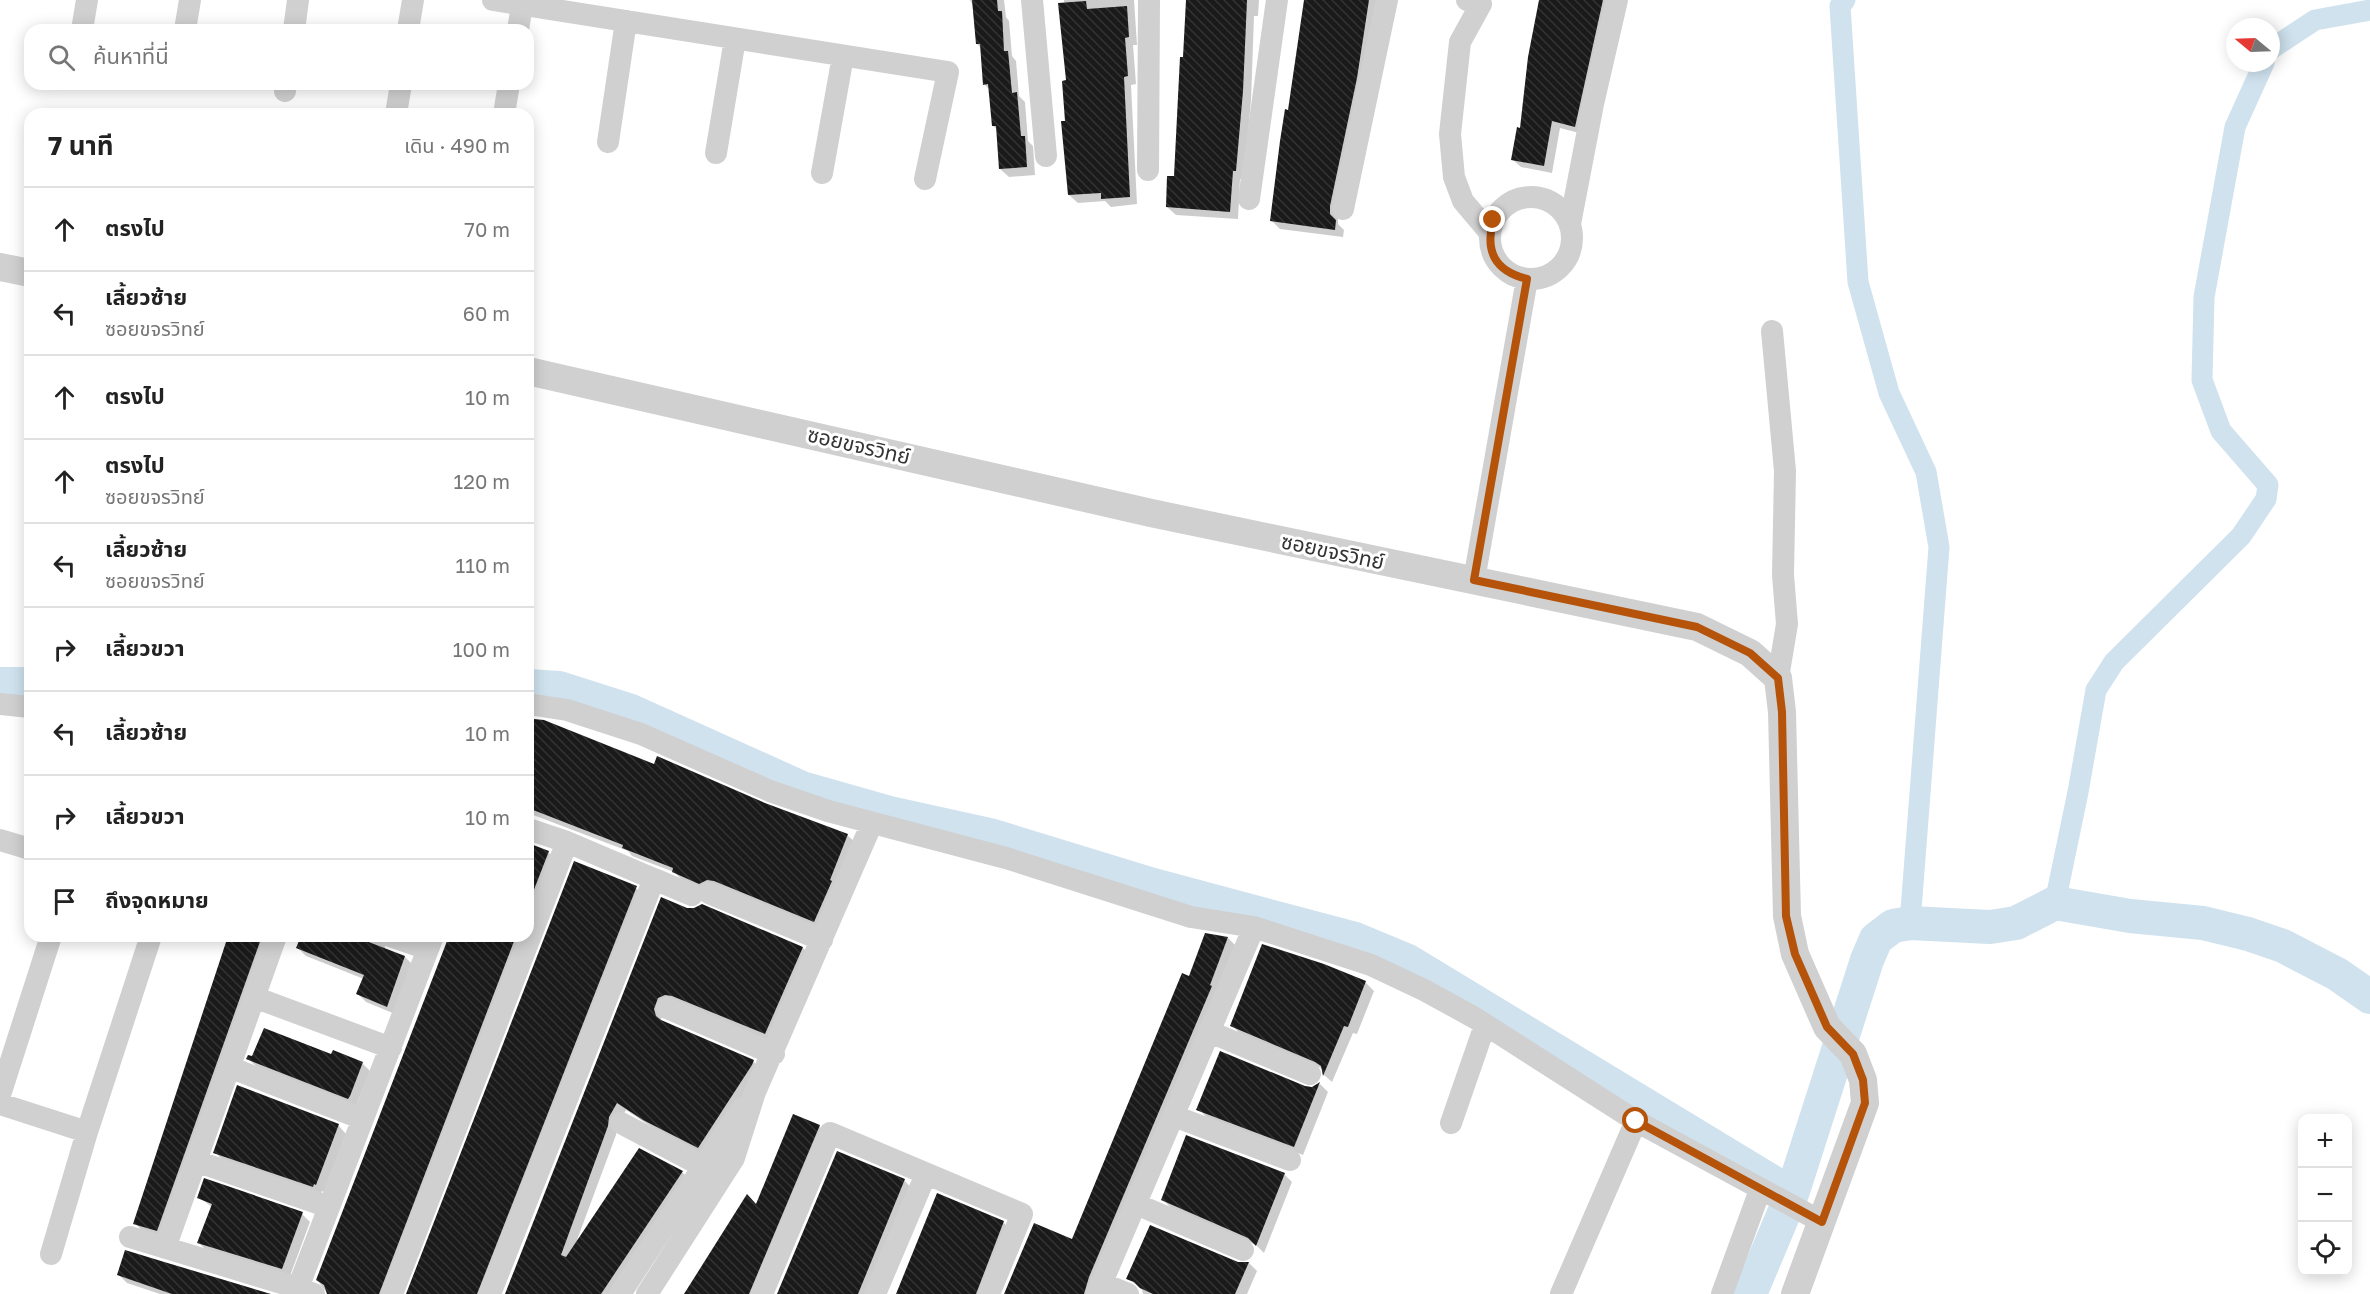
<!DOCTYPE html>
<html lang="th">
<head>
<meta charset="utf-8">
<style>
	body { margin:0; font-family:"Golos Text","Noto Sans Thai",sans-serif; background:#f2f2f2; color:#222 }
	.controls { position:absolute; right:18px; bottom:18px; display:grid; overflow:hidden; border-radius:12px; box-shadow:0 3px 15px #0003 }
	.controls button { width:54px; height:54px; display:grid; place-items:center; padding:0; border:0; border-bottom:2px solid #e0e0e0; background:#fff; color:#222; font:30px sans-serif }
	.compass { position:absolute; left:2226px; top:18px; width:54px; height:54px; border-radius:50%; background:#fff; box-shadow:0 3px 15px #0003; rotate:289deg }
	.stop { position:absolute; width:18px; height:18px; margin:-14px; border:4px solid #b45309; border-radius:50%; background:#fff }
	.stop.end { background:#b45309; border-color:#fff; box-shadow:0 2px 6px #0008 }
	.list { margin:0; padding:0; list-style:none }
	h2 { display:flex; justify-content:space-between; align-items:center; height:78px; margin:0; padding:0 24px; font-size:26px }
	h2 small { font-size:20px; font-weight:400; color:#767676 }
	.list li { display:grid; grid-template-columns:39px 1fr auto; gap:18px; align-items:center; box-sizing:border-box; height:84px; padding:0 24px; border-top:2px solid #e0e0e0 }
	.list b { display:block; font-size:22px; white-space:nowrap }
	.list p { margin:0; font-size:20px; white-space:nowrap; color:#767676 }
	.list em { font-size:20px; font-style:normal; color:#767676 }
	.icon { flex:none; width:33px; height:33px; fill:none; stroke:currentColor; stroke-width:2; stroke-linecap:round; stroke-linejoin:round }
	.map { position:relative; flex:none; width:2370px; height:1294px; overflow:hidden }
	.search { position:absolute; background:#fff; box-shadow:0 3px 15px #0003; left:24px; top:24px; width:510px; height:66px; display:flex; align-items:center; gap:15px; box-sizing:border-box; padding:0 21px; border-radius:18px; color:#767676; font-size:22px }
	.panel { position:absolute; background:#fff; box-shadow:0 3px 15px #0003; left:24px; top:108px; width:510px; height:834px; border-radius:18px }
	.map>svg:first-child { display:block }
	.shadow { fill:#0003 }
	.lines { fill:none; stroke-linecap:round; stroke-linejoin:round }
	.canal { stroke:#cfe2ee; stroke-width:21 }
	.river { stroke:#cfe2ee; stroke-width:34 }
	.building { fill:url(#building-back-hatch) }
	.minor { stroke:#d0d0d0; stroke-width:22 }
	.tertiary { stroke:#d0d0d0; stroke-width:28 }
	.route { stroke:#b45309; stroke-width:8 }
	.labels { text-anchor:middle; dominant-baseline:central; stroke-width:6; stroke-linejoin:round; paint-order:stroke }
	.street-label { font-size:21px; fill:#333; stroke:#fff }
</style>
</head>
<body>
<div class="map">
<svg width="2370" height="1294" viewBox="0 0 2370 1294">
	<defs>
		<pattern id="building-back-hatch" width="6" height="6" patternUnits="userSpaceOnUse" patternTransform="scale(1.5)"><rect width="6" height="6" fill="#1a1a1a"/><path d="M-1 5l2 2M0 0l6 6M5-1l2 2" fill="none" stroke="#333"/></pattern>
	</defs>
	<rect width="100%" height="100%" fill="#fff"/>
	<!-- shadow -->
	<path class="shadow" d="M 970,0 L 1004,0 L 1006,17 L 1009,21 L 1012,56 L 1016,61 L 1019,96 L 1025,102 L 1028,141 L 1033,146 L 1035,175 L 1009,177 L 1000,169 L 998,130 L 993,126 L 990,90 L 984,84 L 981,48 L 977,44 L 974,7 Z
		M 1064,0 L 1134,0 L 1137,45 L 1133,45 L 1136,84 L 1131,85 L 1137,204 L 1111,207 L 1105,201 L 1078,203 L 1069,195 Z
		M 1187,0 L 1259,0 L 1258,16 L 1254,16 L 1251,100 L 1244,179 L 1240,179 L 1238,219 L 1176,215 L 1167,207 L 1176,178 Z
		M 1306,0 L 1378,0 L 1338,215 L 1338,224 L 1344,230 L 1343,237 L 1280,229 L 1271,220 Z
		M 1541,0 L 1615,0 L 1583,134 L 1560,128 L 1552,173 L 1521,167 L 1512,159 L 1521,129 Z
		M 528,737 L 654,766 L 847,835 L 856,843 L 823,929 L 708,892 L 682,880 L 674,872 L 632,856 L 628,851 L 528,813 Z
		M 528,844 L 548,852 L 557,860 L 528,934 Z
		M 636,888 L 644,896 L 487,1294 L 408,1294 Z
		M 702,906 L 803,948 L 811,956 L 774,1042 L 663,1011 L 661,1020 L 664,1023 L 753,1061 L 761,1070 L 706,1156 L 653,1128 L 626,1110 L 617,1126 L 616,1135 L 577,1240 L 682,1172 L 690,1180 L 614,1294 L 506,1294 L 687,909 L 695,910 Z
		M 230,936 L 271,936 L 165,1238 L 143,1232 L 135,1223 Z
		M 302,936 L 388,936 L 385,941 L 385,949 L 405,957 L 413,965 L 395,1014 L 366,1002 L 358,994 L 364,979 L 306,956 L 298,948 Z
		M 450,936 L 527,936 L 389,1294 L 328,1294 L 317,1280 Z
		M 1228,938 L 1236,946 L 1094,1294 L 1005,1294 L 1073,1241 L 1190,978 Z
		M 1323,965 L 1366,983 L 1374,991 L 1357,1034 L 1353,1033 L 1332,1082 L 1324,1075 L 1323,1069 L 1240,1034 L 1232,1025 Z
		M 332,1056 L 362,1063 L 370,1071 L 356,1106 L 257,1067 L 248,1059 Z
		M 1320,1084 L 1328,1092 L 1303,1155 L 1206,1117 L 1198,1108 L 1313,1089 Z
		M 338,1125 L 346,1134 L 324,1192 L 322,1191 L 321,1194 L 223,1161 L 215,1152 Z
		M 819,1126 L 828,1135 L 759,1294 L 686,1294 Z
		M 1284,1174 L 1292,1182 L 1264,1253 L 1256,1245 L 1171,1208 L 1162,1199 Z
		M 904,1180 L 912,1189 L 870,1294 L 778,1294 Z
		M 938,1195 L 1004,1223 L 1012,1231 L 987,1294 L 897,1294 Z
		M 199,1197 L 302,1214 L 310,1222 L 290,1276 L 207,1251 L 199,1243 L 213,1208 Z
		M 1249,1263 L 1257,1271 L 1247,1294 L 1143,1294 L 1142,1290 L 1128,1278 Z
		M 118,1274 L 263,1294 L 160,1294 L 127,1283 Z"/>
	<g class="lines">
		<!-- canal -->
		<path class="canal" d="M 1845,0 L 1840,6 L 1858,282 L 1889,393 L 1926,472 L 1939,547 L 1910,923
			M 2271,49 L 2315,20 L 2370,10
			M 2055,903 L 2078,792 L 2096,690 L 2114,662 L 2241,536 L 2266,499 L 2268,485 L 2221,431 L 2202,380 L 2204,297 L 2235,127 L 2264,63"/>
		<!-- river -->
		<path class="river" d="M 0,684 L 30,684
			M 528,686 L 559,688 L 631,711 L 802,788 L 890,813 L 990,835 L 1153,885 L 1355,939 L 1408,961 L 1792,1194
			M 1750,1294 L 1792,1194 L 1867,960 L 1876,939 L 1893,926 L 1910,923 L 1990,927 L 2016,923 L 2055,903 L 2130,916 L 2203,923 L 2248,934 L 2283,946 L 2337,974 L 2370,997"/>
	</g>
	<!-- building -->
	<path class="building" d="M 972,0 L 997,0 L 998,11 L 1002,11 L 1004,51 L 1008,51 L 1012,93 L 1017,92 L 1021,136 L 1025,136 L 1027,167 L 999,169 L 996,126 L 992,126 L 988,84 L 983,85 L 980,44 L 976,44 Z
		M 1186,0 L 1247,0 L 1243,91 L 1236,171 L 1233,171 L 1230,212 L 1166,207 L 1167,176 L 1174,176 L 1180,57 L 1183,57 Z
		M 1304,0 L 1369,0 L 1357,78 L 1330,206 L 1330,214 L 1336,220 L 1335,230 L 1270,221 L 1280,141 L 1285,109 L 1288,110 Z
		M 1539,0 L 1603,0 L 1575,127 L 1552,121 L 1544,166 L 1511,160 L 1517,127 L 1520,128 L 1528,57 Z
		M 1086,1 L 1087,9 L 1127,6 L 1129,37 L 1125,38 L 1128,76 L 1124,77 L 1130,197 L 1101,199 L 1101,193 L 1068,195 L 1061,121 L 1065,121 L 1062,81 L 1066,80 L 1058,3 Z
		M 534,719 L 544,720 L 654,764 L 657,756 L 765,803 L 848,834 L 830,880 L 832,881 L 814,922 L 714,881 L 707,880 L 699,884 L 672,872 L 673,868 L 622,848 L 623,845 L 528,808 L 528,733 Z
		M 528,843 L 549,851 L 528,905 Z
		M 574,861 L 637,886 L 477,1294 L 406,1294 Z
		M 661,897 L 687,908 L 694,908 L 702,904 L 803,947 L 765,1034 L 672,996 L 665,995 L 658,998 L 654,1009 L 656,1016 L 661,1020 L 754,1060 L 752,1065 L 698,1148 L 643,1120 L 617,1103 L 609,1117 L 608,1126 L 561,1255 L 566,1257 L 639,1148 L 683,1171 L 601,1294 L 505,1294 Z
		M 1205,933 L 1228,937 L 1210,985 L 1212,986 L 1089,1277 L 1084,1294 L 1004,1294 L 1034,1223 L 1072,1239 L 1182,973 L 1189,976 Z
		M 228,936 L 262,936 L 157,1231 L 133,1224 Z
		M 301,936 L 353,936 L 405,956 L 387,1007 L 356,994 L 364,975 L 296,948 Z
		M 449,936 L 516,936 L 379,1294 L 327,1294 L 324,1285 L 316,1280 Z
		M 1262,944 L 1324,964 L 1366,981 L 1348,1027 L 1344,1026 L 1323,1076 L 1321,1066 L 1315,1062 L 1230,1026 Z
		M 264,1028 L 331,1054 L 333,1050 L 363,1062 L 350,1096 L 348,1099 L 246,1059 L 248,1055 L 252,1056 Z
		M 1220,1051 L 1305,1086 L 1312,1087 L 1320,1082 L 1294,1147 L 1196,1110 Z
		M 237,1085 L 339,1124 L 316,1185 L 314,1184 L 313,1187 L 213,1153 Z
		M 793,1114 L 820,1125 L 749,1294 L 684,1294 L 747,1194 L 756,1204 Z
		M 1186,1135 L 1285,1173 L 1256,1246 L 1248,1238 L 1161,1200 Z
		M 837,1151 L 905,1179 L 858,1294 L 777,1294 Z
		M 204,1178 L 303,1212 L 282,1269 L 197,1243 L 212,1204 L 197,1198 Z
		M 937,1193 L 1004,1221 L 976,1294 L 896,1294 Z
		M 1150,1225 L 1238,1262 L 1249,1262 L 1235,1294 L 1153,1294 L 1140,1288 L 1134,1282 L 1126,1279 Z
		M 125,1250 L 161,1261 L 271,1294 L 172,1294 L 117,1275 Z"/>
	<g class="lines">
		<!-- minor -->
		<path class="minor" d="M 493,0 L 948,72 L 925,179
			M 1032,0 L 1046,156
			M 1467,0 L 1481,4 L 1460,42 L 1450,134 L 1454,177 L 1463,201 L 1490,233
			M 82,30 L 87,0
			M 185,30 L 190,0
			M 294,30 L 298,0
			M 408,30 L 413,0
			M 518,30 L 522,5
			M 285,91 L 286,84
			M 397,108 L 401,84
			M 504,114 L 509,84
			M 608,142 L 626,21
			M 716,153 L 735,39
			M 1148,170 L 1149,0
			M 822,173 L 843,56
			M1490 238a41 41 0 1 1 82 0a41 41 0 1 1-82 0Z
			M 1249,199 L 1277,0
			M 1343,209 L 1387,0
			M 1570,224 L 1593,104 L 1617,0
			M 1772,331 L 1785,471 L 1783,575 L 1787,624 L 1778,678
			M 1474,580 L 1527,279
			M 0,704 L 30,707
			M 528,704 L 567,710 L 641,734 L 770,791 L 828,811 L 1006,858 L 1191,917 L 1254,927 L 1371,965 L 1424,990 L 1475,1018 L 1636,1121 L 1822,1222
			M 0,840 L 30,849
			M 654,879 L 692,895
			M 709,893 L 822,940
			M 390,936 L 428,949
			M 254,997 L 391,1048
			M 667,1008 L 774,1054
			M 1210,1032 L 1310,1074
			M 229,1067 L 363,1119
			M 0,1095 L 51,936
			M 0,1104 L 87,1132
			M 1174,1116 L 1290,1160
			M 621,1123 L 704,1167
			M 1451,1123 L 1485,1025
			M 196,1161 L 329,1207
			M 1136,1204 L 1243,1250
			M 130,1237 L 298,1288
			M 165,1248 L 276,936
			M 51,1254 L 87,1132 L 151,936
			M 1101,1283 L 1128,1294
			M 314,1294 L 298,1288 L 433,936
			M 392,1294 L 567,842
			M 490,1294 L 654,879 L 567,842 L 528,829
			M 620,1294 L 725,1133 L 743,1108
			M 647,1294 L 734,1158 L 755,1092 L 872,823
			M 762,1294 L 830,1133 L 1022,1214 L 989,1294
			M 875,1294 L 926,1174
			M 1097,1294 L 1254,927
			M 1561,1294 L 1636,1121
			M 1722,1294 L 1760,1190"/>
		<!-- tertiary -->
		<path class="tertiary" d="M 0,267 L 30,273
			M 528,371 L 1151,513 L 1697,627 L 1750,653 L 1778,678 L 1782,712 L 1787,916 L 1795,954 L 1827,1027 L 1853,1054 L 1863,1080 L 1865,1103 L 1795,1294"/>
	</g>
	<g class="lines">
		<!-- route -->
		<path class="route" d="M 1493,220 C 1485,252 1495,271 1527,279 L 1474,580 L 1697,627 L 1750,653 L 1778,678 L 1782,712 L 1786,916 L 1795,954 L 1827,1027 L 1853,1054 L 1863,1080 L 1865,1103 L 1822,1222 L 1636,1121"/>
	</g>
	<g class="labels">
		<!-- street labels -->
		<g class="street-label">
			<text transform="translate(859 445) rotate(13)">ซอยขจรวิทย์</text>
			<text transform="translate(1333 551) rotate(12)">ซอยขจรวิทย์</text>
		</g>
	</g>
</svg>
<div class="controls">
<button>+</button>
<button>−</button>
<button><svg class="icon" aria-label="locate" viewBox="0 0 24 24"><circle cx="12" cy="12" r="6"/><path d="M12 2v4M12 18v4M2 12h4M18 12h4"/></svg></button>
</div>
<svg class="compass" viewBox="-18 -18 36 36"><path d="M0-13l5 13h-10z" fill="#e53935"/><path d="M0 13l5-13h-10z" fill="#767676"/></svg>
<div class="stop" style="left:1636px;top:1121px"></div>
<div class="stop end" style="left:1493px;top:220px"></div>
<div class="search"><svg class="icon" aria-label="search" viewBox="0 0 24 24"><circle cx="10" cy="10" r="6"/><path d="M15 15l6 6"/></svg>ค้นหาที่นี่</div>
<section class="panel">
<h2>7 นาที<small>เดิน · 490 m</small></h2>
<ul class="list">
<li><svg class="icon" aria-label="ahead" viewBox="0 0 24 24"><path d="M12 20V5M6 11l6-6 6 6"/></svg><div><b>ตรงไป</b></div><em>70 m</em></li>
<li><svg class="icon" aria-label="left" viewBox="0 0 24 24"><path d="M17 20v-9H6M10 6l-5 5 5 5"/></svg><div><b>เลี้ยวซ้าย</b><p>ซอยขจรวิทย์</p></div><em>60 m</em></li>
<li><svg class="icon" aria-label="ahead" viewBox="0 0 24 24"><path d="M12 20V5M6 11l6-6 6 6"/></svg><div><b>ตรงไป</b></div><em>10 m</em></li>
<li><svg class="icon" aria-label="ahead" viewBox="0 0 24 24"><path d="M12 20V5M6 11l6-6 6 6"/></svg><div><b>ตรงไป</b><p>ซอยขจรวิทย์</p></div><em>120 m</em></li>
<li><svg class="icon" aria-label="left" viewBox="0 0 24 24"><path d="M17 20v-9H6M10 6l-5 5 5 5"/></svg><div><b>เลี้ยวซ้าย</b><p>ซอยขจรวิทย์</p></div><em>110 m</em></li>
<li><svg class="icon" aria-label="right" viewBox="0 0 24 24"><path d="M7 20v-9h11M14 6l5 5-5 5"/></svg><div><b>เลี้ยวขวา</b></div><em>100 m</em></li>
<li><svg class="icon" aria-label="left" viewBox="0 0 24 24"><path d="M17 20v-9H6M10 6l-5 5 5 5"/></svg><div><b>เลี้ยวซ้าย</b></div><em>10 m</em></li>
<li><svg class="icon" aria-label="right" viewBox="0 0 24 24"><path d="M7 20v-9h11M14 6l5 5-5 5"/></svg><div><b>เลี้ยวขวา</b></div><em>10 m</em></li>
<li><svg class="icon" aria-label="arrive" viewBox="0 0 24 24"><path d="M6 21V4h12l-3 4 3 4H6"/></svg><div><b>ถึงจุดหมาย</b></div></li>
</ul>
</section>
</div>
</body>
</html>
